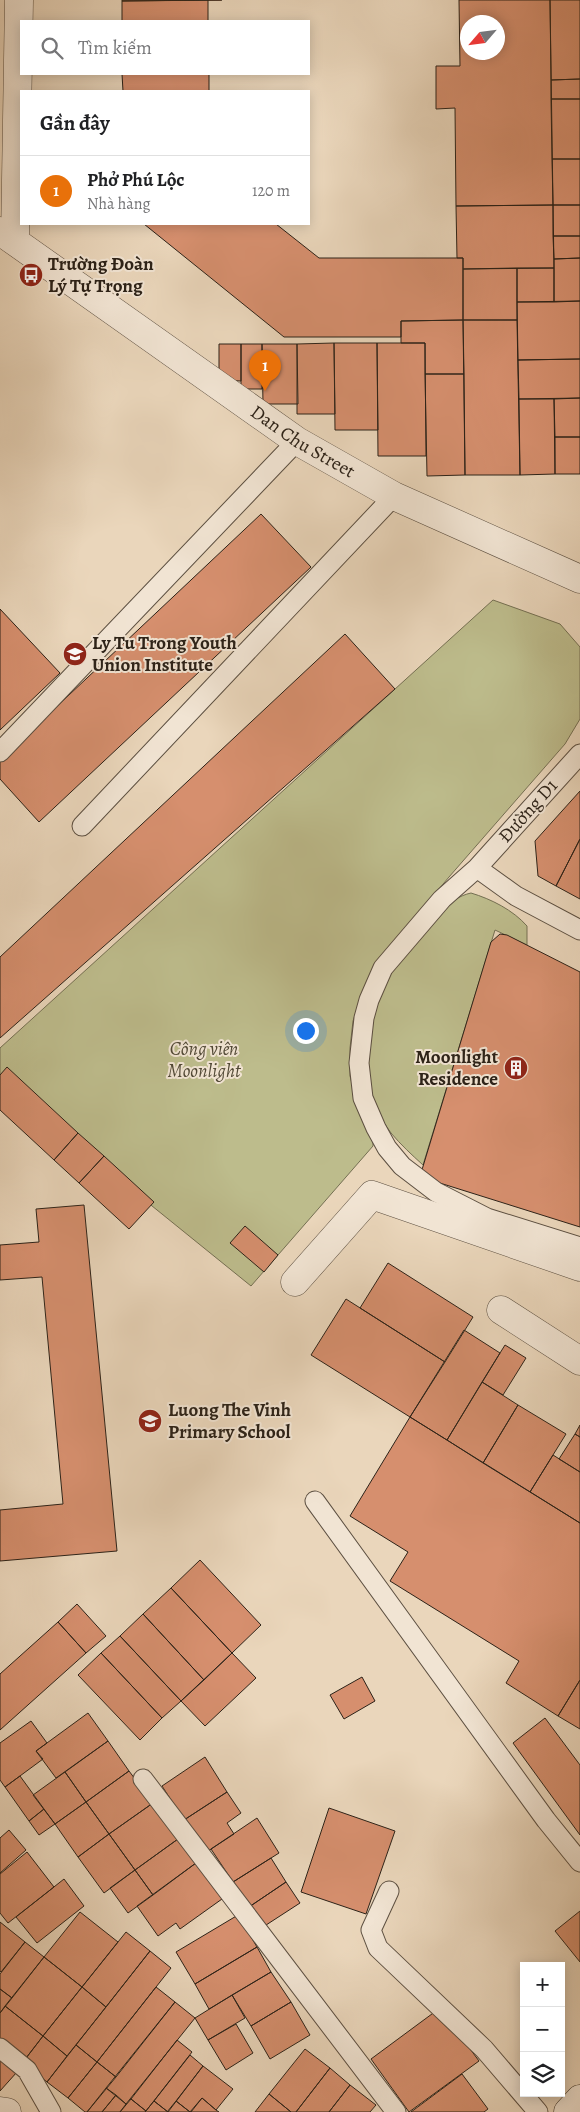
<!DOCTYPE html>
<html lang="vi">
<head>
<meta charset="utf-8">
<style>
	body { margin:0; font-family:Alegreya,serif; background:#f2f2f2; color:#202124 }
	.controls { position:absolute; right:15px; bottom:15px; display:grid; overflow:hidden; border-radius:0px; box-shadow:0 2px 12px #0003 }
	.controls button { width:45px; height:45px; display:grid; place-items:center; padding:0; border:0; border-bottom:1px solid #e0e0e0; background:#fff; color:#202124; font:25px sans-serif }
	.compass { position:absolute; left:460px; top:15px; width:45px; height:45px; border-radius:50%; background:#fff; box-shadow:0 2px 12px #0003; rotate:242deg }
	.you { position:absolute; left:305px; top:1030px; width:18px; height:18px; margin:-12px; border:4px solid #fff; border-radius:50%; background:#1a73e8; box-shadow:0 0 0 8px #1a73e833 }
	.badge { display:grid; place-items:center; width:32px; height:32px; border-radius:50%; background:#8f2418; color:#fff; font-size:16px; font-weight:700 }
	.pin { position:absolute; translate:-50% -41px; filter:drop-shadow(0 1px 2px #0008) }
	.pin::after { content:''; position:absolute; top:26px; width:18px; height:15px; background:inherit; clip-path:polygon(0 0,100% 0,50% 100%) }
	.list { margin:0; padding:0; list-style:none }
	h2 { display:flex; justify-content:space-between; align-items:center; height:65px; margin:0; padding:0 20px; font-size:21px }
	h2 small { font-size:16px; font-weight:400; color:#757577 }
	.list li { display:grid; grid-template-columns:32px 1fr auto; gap:15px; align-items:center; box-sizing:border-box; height:70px; padding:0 20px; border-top:1px solid #e0e0e0 }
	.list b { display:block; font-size:19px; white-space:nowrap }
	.list p { margin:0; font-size:16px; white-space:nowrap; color:#757577 }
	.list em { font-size:16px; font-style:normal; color:#757577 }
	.icon { flex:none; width:28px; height:28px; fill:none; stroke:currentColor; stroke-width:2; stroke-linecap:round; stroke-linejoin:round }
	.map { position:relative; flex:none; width:580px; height:2112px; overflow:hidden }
	.search { position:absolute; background:#fff; box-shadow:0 2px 12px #0003; left:20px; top:20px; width:290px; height:55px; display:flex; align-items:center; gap:12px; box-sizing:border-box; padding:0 18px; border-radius:0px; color:#757577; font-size:19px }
	.panel { position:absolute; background:#fff; box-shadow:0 2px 12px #0003; left:20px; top:90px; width:290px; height:135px; border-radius:0px }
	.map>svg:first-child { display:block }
	.green { fill:#bdbc8c; stroke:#746f52 }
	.building { fill:#d68f6e; stroke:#2c2218; fill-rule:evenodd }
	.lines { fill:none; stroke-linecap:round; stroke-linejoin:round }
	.service-casing { stroke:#5c4f41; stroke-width:21 }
	.minor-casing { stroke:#5c4f41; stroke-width:29 }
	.tertiary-casing { stroke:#5c4f41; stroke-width:29 }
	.secondary-casing { stroke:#2c2218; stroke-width:29 }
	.service { stroke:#f1e4d3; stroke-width:19 }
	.minor { stroke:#f1e4d3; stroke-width:28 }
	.tertiary { stroke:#f1e4d3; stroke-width:28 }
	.secondary { stroke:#f1e4d3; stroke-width:28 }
	.labels { text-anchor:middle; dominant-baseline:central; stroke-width:4; stroke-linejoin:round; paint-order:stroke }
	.poi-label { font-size:19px; font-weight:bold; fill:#2c2218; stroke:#f1e4d3; text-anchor:start }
	.street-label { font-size:19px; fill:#2c2218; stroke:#f1e4d3 }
	.park-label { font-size:19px; font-style:italic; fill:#504835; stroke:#f1e4d3 }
</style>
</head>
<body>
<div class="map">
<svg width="580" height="2112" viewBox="0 0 580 2112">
	<rect width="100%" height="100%" fill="#ead6bb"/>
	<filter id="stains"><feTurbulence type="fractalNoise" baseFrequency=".004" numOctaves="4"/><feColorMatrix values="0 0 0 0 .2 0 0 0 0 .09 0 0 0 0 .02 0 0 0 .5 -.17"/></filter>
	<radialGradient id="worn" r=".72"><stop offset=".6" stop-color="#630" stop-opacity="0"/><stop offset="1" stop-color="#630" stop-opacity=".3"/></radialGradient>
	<!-- green -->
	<path class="green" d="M 493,600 L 560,624 L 580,647 L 580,719 L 565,744 L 449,877 L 391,946 L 366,983 L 353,1021 L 350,1048 L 350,1076 L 359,1110 L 373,1137 L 373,1146 L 251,1286 L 0,1083 L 0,1048 Z
		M 471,893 C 491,899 513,910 527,926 L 527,945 L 495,930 L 423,1165 C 412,1155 401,1145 391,1133 C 358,1090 363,1028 385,981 C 393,965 408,950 420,936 C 435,919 448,898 471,893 Z"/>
	<!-- building -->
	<path class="building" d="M 122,0 L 222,0 L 122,1 Z
		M 208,0 L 208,21 L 122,21 L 122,1 Z
		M 459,0 L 550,0 L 553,205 L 456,206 L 455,108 L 436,109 L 436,66 L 460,66 ZM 468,22 L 498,22 L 498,52 L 468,52 Z
		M 550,0 L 580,0 L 580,79 L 551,80 Z
		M 122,74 L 209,74 L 209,91 L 123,91 Z
		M 580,79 L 580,99 L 551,99 L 551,80 Z
		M 551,99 L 580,99 L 580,159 L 552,159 Z
		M 552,159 L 580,159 L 580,205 L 553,205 Z
		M 553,205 L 554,268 L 463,269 L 463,258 L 457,258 L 456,206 Z
		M 553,205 L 580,205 L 580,236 L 553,236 Z
		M 144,224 L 276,224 L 319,258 L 463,258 L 463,320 L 401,321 L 401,337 L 284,337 Z
		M 553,236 L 580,236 L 580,258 L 554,259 Z
		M 580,258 L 580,301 L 554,302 L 554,259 Z
		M 517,268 L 517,320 L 463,320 L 463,269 Z
		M 517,268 L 554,268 L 554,302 L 517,302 Z
		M 580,301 L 580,359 L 518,360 L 517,302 Z
		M 463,320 L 464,374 L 425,374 L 425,343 L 401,343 L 401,321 Z
		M 463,320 L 517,320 L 520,475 L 465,475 Z
		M 334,343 L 335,414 L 297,414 L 297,344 Z
		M 334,343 L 377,343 L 378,430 L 335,430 Z
		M 377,343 L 425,343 L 426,456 L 378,456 Z
		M 219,344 L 241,344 L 241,381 L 219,380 Z
		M 241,344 L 262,344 L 262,389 L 241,389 Z
		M 262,344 L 297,344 L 298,404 L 263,404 Z
		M 580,359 L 580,398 L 519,399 L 518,360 Z
		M 425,374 L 464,374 L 465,475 L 427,476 Z
		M 580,398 L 580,437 L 555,437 L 554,399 Z
		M 519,399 L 554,399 L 555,474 L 520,475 Z
		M 555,437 L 580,437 L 580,474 L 555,474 Z
		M 261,514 L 311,567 L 39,822 L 0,779 L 0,760 Z
		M 0,609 L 60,673 L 0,730 Z
		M 345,634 L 395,689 L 0,1038 L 0,957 Z
		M 580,791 L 580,839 L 556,886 L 538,876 L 535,841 Z
		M 580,839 L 580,899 L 556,886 Z
		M 500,934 L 507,935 L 580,972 L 580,1227 L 427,1179 L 421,1173 L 491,942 Z
		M 7,1067 L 78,1133 L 54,1160 L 0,1110 L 0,1075 Z
		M 78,1133 L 104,1156 L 79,1183 L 54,1160 Z
		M 104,1156 L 154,1202 L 129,1229 L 79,1183 Z
		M 84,1205 L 117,1551 L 0,1561 L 0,1510 L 63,1504 L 42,1277 L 0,1280 L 0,1245 L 39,1242 L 36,1209 Z
		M 245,1226 L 278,1255 L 264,1272 L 230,1243 Z
		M 388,1263 L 473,1317 L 445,1362 L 360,1308 Z
		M 346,1299 L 445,1362 L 410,1417 L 311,1355 Z
		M 464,1330 L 500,1353 L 447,1440 L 410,1417 Z
		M 505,1345 L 526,1358 L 503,1395 L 482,1382 Z
		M 482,1382 L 518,1405 L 483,1463 L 447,1440 Z
		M 518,1405 L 566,1434 L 530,1492 L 483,1463 Z
		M 410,1417 L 580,1523 L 580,1680 L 558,1716 L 506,1683 L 519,1661 L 390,1581 L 408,1552 L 350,1516 Z
		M 580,1425 L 580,1437 L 575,1434 Z
		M 575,1434 L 580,1437 L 580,1472 L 559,1459 Z
		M 553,1455 L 580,1472 L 580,1523 L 530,1492 Z
		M 200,1560 L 261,1625 L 232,1653 L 171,1588 Z
		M 171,1588 L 232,1653 L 204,1680 L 143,1614 Z
		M 77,1604 L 106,1636 L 86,1653 L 58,1622 Z
		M 143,1614 L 204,1680 L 181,1701 L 120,1636 Z
		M 58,1622 L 86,1653 L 0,1730 L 0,1674 Z
		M 120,1636 L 181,1701 L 162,1718 L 101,1653 Z
		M 101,1653 L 162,1718 L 140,1740 L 78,1675 Z
		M 232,1653 L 256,1678 L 205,1726 L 181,1701 Z
		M 362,1677 L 375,1701 L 344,1719 L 330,1695 Z
		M 580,1680 L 580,1729 L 558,1716 Z
		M 88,1713 L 108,1741 L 56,1778 L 36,1751 Z
		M 545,1718 L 580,1765 L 580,1835 L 513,1743 Z
		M 31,1721 L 47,1743 L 36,1751 L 43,1759 L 5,1787 L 0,1780 L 0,1743 Z
		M 108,1741 L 129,1771 L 86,1802 L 65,1772 Z
		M 205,1757 L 227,1792 L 184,1820 L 162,1786 Z
		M 129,1771 L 153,1803 L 109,1834 L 86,1802 Z
		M 65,1772 L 86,1802 L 55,1824 L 33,1795 Z
		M 20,1776 L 44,1809 L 29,1821 L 5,1787 Z
		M 227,1792 L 241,1813 L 227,1823 L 234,1834 L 205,1853 L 184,1820 Z
		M 86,1802 L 109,1834 L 78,1857 L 55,1824 Z
		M 153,1803 L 178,1839 L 135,1870 L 109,1834 Z
		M 329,1808 L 395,1831 L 366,1914 L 301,1892 Z
		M 44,1809 L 55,1824 L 39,1835 L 29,1821 Z
		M 257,1818 L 279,1853 L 233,1882 L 211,1849 Z
		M 9,1830 L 26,1850 L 0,1873 L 0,1838 Z
		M 109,1834 L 135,1870 L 104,1893 L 78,1857 Z
		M 178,1839 L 196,1863 L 153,1895 L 135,1870 Z
		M 27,1852 L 54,1887 L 8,1923 L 0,1913 L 0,1874 Z
		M 271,1858 L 286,1882 L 249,1907 L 233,1882 Z
		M 196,1863 L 222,1899 L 180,1929 L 176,1923 L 158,1936 L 137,1906 Z
		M 135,1870 L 153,1895 L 128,1913 L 110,1888 Z
		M 64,1879 L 84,1906 L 37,1943 L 16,1917 Z
		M 286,1882 L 300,1903 L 263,1927 L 249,1907 Z
		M 580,1911 L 580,1962 L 555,1931 Z
		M 80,1912 L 118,1942 L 82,1987 L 44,1957 Z
		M 238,1915 L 257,1947 L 195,1984 L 176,1952 Z
		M 0,1922 L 25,1942 L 1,1972 L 0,1971 Z
		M 126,1932 L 150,1951 L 106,2007 L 82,1987 Z
		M 25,1942 L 44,1957 L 12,1998 L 0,1989 L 0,1974 Z
		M 257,1947 L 271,1972 L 209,2009 L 195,1984 Z
		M 150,1951 L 171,1968 L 97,2062 L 76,2045 Z
		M 44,1957 L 82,1987 L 43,2036 L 5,2006 Z
		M 271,1972 L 291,2002 L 251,2026 L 232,1995 Z
		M 82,1987 L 106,2007 L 67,2056 L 43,2036 Z
		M 156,1987 L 175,2002 L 116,2077 L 97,2062 Z
		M 0,1989 L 12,1998 L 0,2013 Z
		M 232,1995 L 245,2018 L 208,2040 L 195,2018 Z
		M 175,2002 L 195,2018 L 126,2104 L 106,2088 Z
		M 291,2002 L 310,2035 L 270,2059 L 251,2026 Z
		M 5,2006 L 43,2036 L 23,2062 L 0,2044 L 0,2013 Z
		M 440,2008 L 479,2061 L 409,2112 L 371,2059 Z
		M 236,2024 L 253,2053 L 226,2070 L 208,2040 Z
		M 43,2036 L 67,2056 L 47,2082 L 23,2062 Z
		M 177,2040 L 192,2052 L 146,2111 L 131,2099 Z
		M 76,2045 L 97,2062 L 68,2098 L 47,2082 Z
		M 305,2049 L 330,2068 L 296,2112 L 291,2112 L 269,2094 Z
		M 190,2055 L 203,2066 L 168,2112 L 154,2101 Z
		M 0,2057 L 17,2072 L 0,2091 Z
		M 97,2062 L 116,2077 L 87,2112 L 85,2112 L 68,2098 Z
		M 203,2066 L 233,2089 L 216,2110 L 202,2098 L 190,2112 L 176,2101 Z
		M 330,2068 L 350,2085 L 329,2112 L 296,2112 Z
		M 462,2074 L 488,2109 L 484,2112 L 411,2112 Z
		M 350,2085 L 376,2105 L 370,2112 L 329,2112 Z
		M 106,2088 L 116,2095 L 102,2112 L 87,2112 Z
		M 269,2094 L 291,2112 L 255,2112 Z
		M 116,2095 L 126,2104 L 120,2112 L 102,2112 Z
		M 202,2098 L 216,2110 L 219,2112 L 191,2112 Z
		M 131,2099 L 146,2111 L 145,2112 L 120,2112 Z
		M 154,2101 L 168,2112 L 145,2112 Z
		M 176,2101 L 190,2112 L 167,2112 Z"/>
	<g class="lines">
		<!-- service casing -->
		<g class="service-casing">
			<path id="service" d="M 0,752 L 297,441
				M 580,754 L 477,868 L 442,899 L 383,968 L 369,1000 L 364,1018 L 359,1063 L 363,1098 L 376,1128 L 387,1148 L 402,1166 L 436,1192 L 487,1218 L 580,1247
				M 82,826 L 394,496
				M 477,868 L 516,896 L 580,930
				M 315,1501 L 546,1820 L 580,1862
				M 143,1779 L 396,2112
				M 389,1891 L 371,1930 L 378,1948 L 484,2049 L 538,2112
				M 0,2048 L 27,2070 L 51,2112"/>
		</g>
		<!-- minor casing -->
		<g class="minor-casing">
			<path id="minor" d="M 15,240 L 19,0
				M 295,1282 L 372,1195 L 580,1267
				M 501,1310 L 580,1361"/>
		</g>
		<!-- tertiary casing -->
		<g class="tertiary-casing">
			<g id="tertiary">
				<path id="s1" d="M 0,231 L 297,441 L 394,496 L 580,579"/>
				<path d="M 0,2111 L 7,2112"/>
			</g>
		</g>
		<!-- secondary casing -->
		<g class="secondary-casing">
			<path id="secondary" d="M 568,2112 L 580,2099"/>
		</g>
		<!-- service -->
		<use href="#service" class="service"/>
		<!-- minor -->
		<use href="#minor" class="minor"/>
		<!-- tertiary -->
		<use href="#tertiary" class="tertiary"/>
		<!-- secondary -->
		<use href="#secondary" class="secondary"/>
	</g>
	<!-- icons -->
	<defs>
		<g id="bus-disc" transform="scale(1.25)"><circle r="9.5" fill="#8f2418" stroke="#f1e4d3"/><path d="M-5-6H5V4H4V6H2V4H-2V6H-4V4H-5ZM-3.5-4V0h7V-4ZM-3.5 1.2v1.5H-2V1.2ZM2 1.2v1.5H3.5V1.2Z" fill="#fff"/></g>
		<g id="university-disc" transform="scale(1.25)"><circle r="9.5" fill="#8f2418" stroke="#f1e4d3"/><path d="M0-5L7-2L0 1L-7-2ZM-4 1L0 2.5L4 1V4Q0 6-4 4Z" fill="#fff"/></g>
		<g id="building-disc" transform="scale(1.25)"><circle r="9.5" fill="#8f2418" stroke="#f1e4d3"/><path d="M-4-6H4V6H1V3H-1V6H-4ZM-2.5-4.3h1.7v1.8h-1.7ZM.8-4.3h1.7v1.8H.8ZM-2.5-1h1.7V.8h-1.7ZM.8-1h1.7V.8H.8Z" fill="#fff"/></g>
		<g id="school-disc" transform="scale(1.25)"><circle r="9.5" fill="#8f2418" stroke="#f1e4d3"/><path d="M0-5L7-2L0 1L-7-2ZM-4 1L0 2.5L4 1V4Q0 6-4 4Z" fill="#fff"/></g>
	</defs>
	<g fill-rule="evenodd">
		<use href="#bus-disc" x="31" y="275"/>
		<use href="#university-disc" x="75" y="654"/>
		<use href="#building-disc" x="516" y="1068"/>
		<use href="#school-disc" x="150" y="1421"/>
	</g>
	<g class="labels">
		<!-- poi labels -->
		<g class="poi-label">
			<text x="48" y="264">Trường Đoàn<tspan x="48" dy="22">Lý Tự Trọng</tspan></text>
			<text x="92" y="643">Ly Tu Trong Youth<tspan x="92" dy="22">Union Institute</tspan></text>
			<text x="498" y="1057" text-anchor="end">Moonlight<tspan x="498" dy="22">Residence</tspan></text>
			<text x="168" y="1410">Luong The Vinh<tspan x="168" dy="22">Primary School</tspan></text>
		</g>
		<!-- street labels -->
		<g class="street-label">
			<text stroke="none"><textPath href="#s1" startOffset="369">Dan Chu Street</textPath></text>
			<text transform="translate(528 811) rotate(-48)">Đường D1</text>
		</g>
		<!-- park labels -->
		<g class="park-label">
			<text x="204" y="1049">Công viên<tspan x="204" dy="22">Moonlight</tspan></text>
		</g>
	</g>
	<rect width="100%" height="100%" filter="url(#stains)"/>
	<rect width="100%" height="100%" fill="url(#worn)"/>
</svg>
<div class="controls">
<button>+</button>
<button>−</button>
<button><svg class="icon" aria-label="layers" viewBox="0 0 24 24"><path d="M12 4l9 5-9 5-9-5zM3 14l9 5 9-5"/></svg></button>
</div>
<svg class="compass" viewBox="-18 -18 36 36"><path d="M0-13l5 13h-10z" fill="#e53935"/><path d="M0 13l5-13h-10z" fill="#757577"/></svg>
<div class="you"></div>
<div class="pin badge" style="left:265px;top:391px;background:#e8710a">1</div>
<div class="search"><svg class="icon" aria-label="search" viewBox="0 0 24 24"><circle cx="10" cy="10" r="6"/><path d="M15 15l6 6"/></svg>Tìm kiếm</div>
<section class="panel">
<h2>Gần đây<small></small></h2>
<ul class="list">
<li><span class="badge" style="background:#e8710a">1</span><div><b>Phở Phú Lộc</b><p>Nhà hàng</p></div><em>120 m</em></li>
</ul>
</section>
</div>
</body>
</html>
